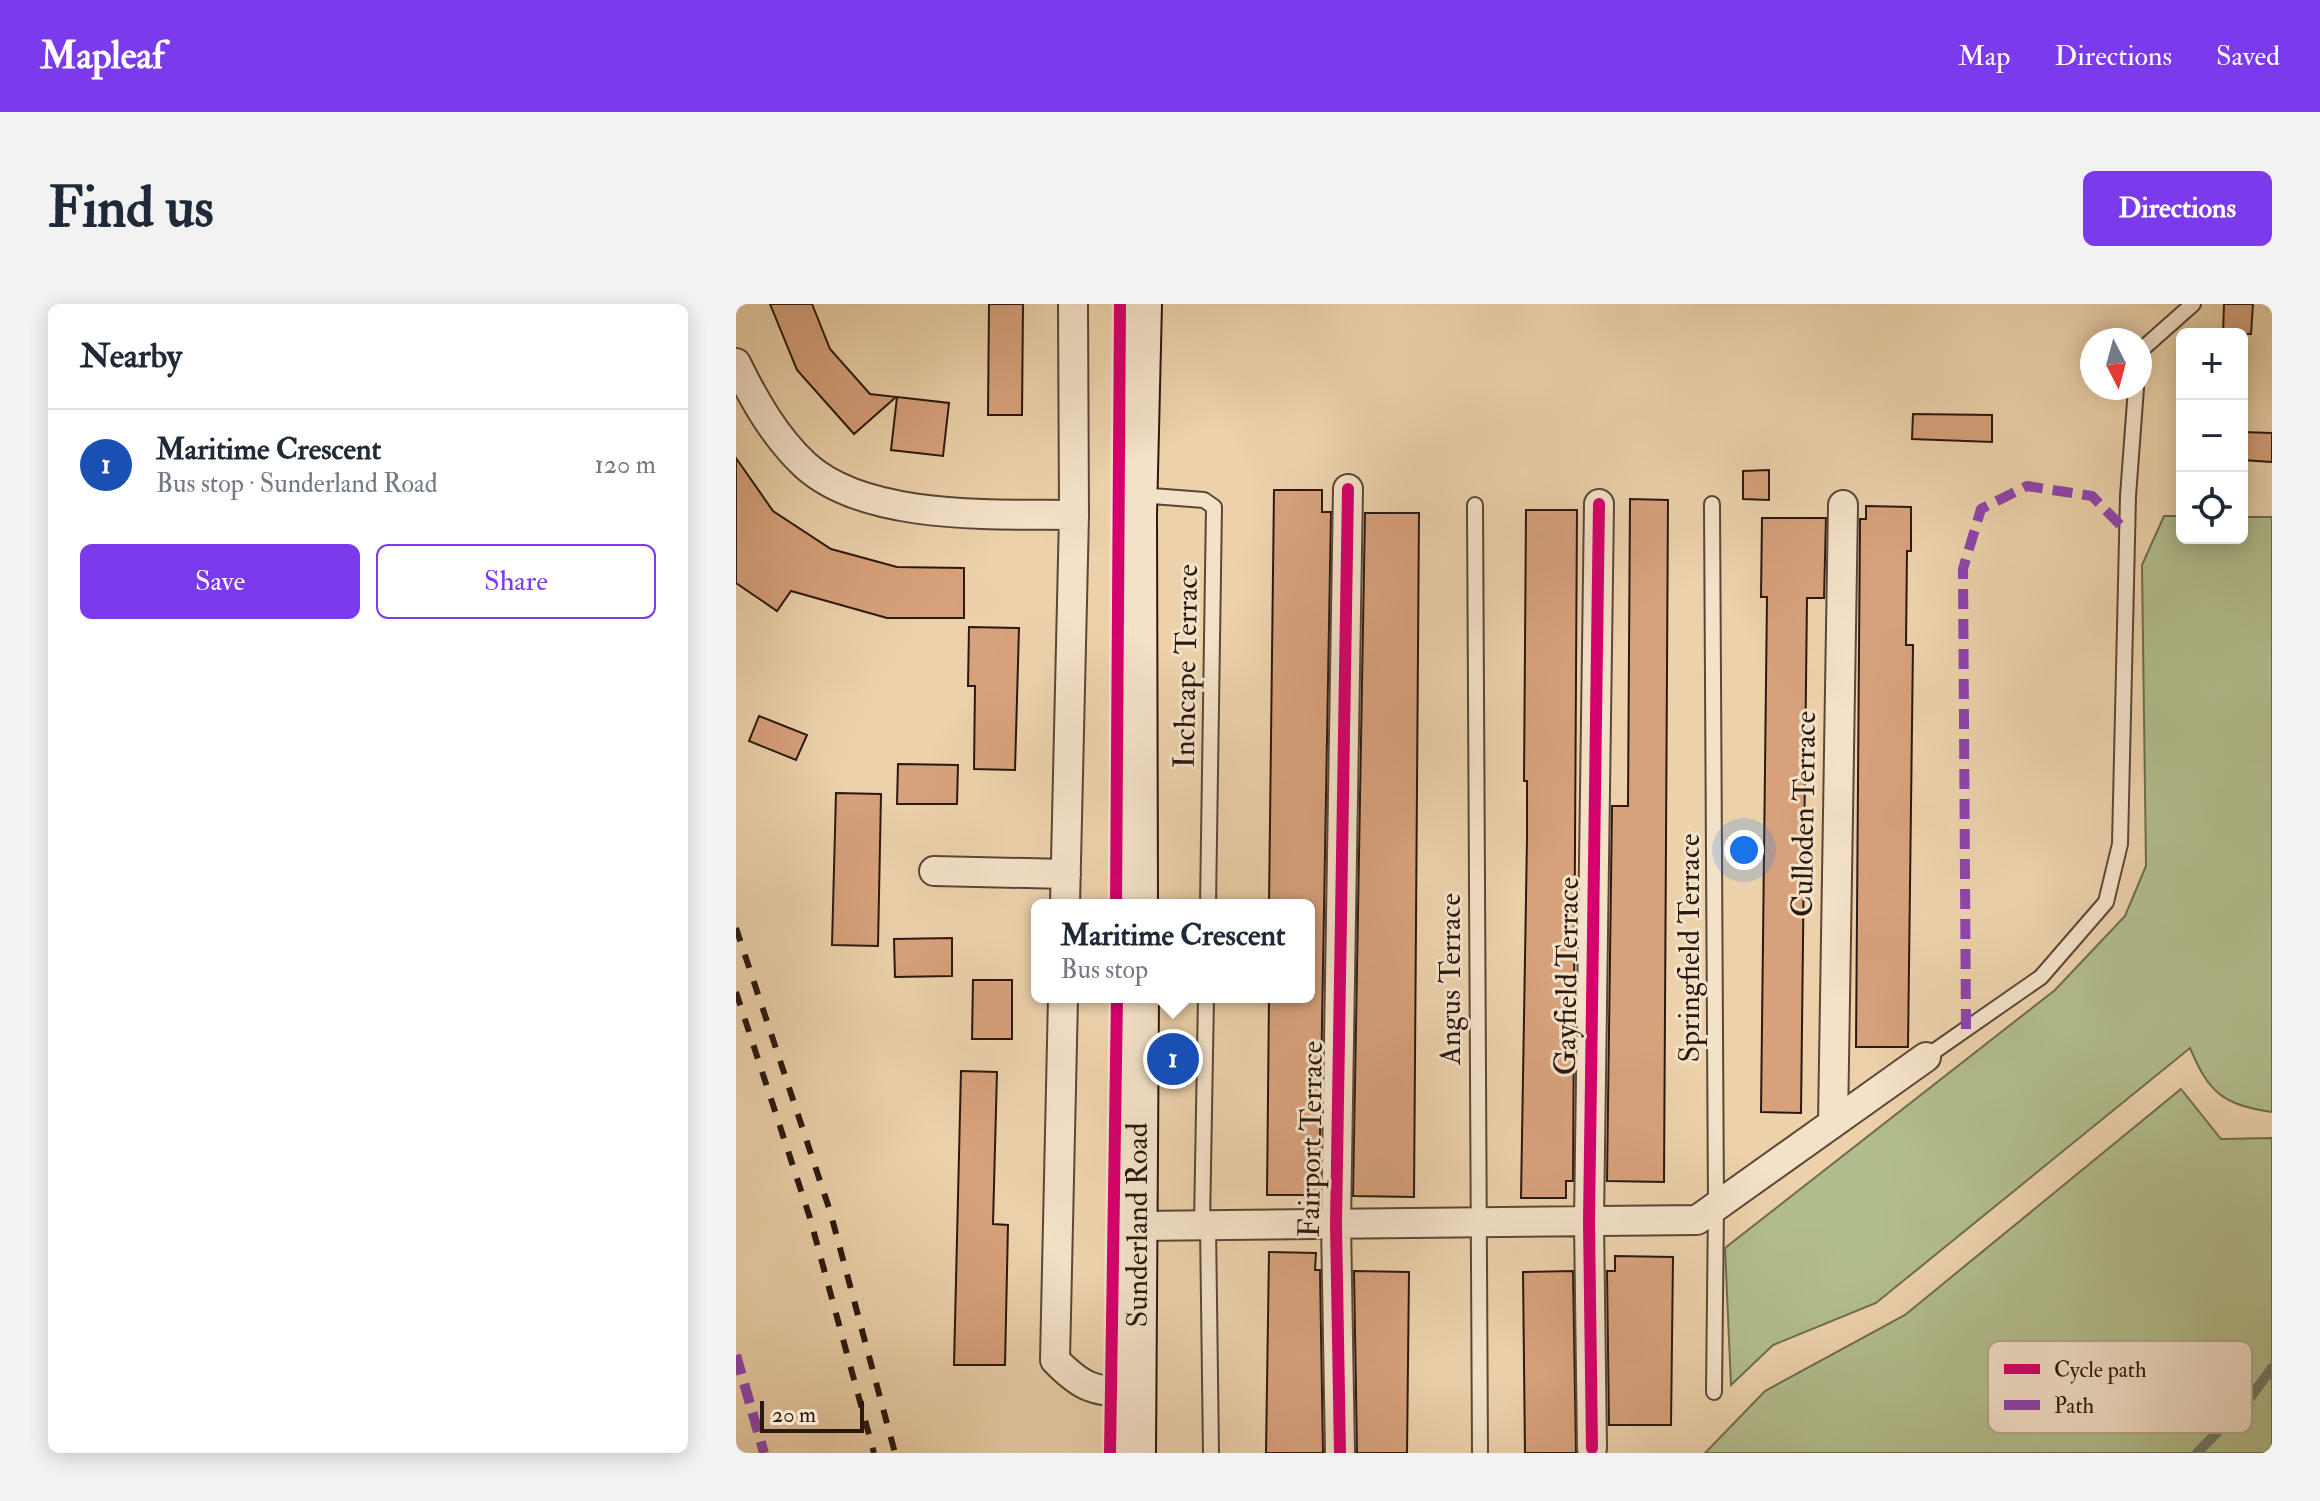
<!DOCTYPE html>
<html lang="en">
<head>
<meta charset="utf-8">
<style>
	body { margin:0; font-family:"IM FELL Double Pica",serif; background:#f2f2f3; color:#1f2937 }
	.controls { position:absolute; right:24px; top:24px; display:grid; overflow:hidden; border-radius:12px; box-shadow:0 4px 20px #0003 }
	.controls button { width:72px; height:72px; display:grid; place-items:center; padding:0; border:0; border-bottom:2px solid #e0e1e3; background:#fff; color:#1f2937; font:40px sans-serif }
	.compass { position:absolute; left:1344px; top:24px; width:72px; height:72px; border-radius:50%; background:#fff; box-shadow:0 4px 20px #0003; rotate:174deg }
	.scale { position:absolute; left:24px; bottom:20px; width:104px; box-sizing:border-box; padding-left:8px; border:4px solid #2b1910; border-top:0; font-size:22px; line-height:28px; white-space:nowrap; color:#2b1910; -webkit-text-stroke:6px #f3e1c8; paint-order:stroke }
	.you { position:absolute; left:1008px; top:546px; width:28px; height:28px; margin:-20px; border:6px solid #fff; border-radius:50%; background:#1a73e8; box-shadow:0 0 0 12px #1a73e833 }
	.badge { display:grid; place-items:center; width:52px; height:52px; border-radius:50%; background:#7c3aed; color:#fff; font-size:26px; font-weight:700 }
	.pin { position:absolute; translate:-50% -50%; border:4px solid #fff; box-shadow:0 2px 8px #0006 }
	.popup { position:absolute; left:295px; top:595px; width:284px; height:104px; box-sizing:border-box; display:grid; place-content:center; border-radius:12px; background:#fff; filter:drop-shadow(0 2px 6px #0005); font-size:26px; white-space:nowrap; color:#747a83 }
	.popup b { font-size:30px; color:#1f2937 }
	.popup::after { content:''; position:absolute; left:50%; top:100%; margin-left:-16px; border:16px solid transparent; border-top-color:#fff }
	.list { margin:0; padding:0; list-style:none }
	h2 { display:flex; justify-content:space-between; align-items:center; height:104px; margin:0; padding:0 32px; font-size:34px }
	h2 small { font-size:26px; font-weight:400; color:#747a83 }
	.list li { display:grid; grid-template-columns:52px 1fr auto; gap:24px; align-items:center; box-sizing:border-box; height:112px; padding:0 32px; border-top:2px solid #e0e1e3 }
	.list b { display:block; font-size:30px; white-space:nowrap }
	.list p { margin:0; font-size:26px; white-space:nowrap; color:#747a83 }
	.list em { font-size:26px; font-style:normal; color:#747a83 }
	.actions { display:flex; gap:16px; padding:24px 32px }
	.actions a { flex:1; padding:18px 0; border:2px solid #7c3aed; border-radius:12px; text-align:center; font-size:28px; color:#7c3aed }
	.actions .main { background:#7c3aed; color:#fff }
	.icon { flex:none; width:44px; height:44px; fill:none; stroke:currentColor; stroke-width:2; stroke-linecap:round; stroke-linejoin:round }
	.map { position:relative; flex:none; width:1536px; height:1149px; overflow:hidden; border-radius:12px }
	header { display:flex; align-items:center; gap:48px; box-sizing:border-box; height:112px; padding:0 40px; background:#7c3aed; color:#fff }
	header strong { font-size:38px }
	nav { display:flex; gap:44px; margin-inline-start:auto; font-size:28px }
	.intro { display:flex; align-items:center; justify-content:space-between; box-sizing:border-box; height:192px; padding:0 48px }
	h1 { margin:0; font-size:56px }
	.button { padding:20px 36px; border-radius:12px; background:#7c3aed; color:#fff; font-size:28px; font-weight:700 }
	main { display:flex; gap:48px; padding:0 48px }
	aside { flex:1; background:#fff; border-radius:12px; box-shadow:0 4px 20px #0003 }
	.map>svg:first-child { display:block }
	.green { fill:#b2bd8d; stroke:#6e6b4e; stroke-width:2 }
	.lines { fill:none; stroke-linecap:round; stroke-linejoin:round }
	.stream { stroke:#6e7869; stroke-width:10 }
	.building { fill:#d7a17c; stroke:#2b1910; stroke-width:2 }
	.service-casing { stroke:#5b4737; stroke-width:18 }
	.minor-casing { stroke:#5b4737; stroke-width:32 }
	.secondary-casing { stroke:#2b1910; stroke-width:44 }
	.service { stroke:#f3e1c8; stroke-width:14 }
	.minor { stroke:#f3e1c8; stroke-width:28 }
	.secondary { stroke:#f3e1c8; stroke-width:40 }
	.rail { stroke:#2b1910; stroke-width:6; stroke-dasharray:14 14; stroke-linecap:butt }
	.quiet { stroke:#8e44ad; stroke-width:10; stroke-dasharray:20 10; stroke-linecap:butt }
	.cycleway-casing { stroke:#f3e1c8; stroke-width:17 }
	.cycleway { stroke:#d6006c; stroke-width:12 }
	.labels { text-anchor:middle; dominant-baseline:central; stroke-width:6; stroke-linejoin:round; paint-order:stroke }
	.street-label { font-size:30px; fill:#2b1910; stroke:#f3e1c8 }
	.key { fill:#f3e1c8; stroke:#b7a591; stroke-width:2 }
	.key-label { font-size:22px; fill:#2b1910 }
</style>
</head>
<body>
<header>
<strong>Mapleaf</strong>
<nav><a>Map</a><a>Directions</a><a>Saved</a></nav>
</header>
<div class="intro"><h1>Find us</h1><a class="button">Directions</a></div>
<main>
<aside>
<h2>Nearby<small></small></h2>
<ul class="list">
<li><span class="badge" style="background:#1a4fb4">1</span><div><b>Maritime Crescent</b><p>Bus stop · Sunderland Road</p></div><em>120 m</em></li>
</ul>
<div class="actions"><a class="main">Save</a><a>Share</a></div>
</aside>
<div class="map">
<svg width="1536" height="1149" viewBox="0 0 1536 1149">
	<rect width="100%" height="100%" fill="#ecd1ab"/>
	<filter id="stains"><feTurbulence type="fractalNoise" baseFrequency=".0025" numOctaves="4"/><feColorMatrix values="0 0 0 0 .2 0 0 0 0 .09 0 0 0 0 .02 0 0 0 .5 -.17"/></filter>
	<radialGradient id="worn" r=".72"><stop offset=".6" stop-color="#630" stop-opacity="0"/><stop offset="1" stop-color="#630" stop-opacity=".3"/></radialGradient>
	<!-- green -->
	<path class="green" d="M 1428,212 L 1446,212 L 1446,234 L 1506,234 L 1506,213 L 1536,213 L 1536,808 C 1487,801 1473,789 1454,744 L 1140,999 L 1037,1041 L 995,1081 L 989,944 L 1319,686 L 1389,612 L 1410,562 L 1406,261 Z
		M 1445,785 L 1485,835 L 1536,834 L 1536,1149 L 969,1149 L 1029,1087 L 1169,1011 Z"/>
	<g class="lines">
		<!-- stream -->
		<path class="stream" d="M 1461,1149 L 1510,1099 L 1536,1064"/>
	</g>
	<!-- building -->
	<path class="building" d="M 34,0 L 76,0 L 94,45 L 134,90 L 160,93 L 118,130 L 61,66 Z
		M 253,0 L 287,0 L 286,111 L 252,111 Z
		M 1488,0 L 1517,0 L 1515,30 L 1487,30 Z
		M 161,93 L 213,99 L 207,152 L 155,146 Z
		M 1177,110 L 1256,111 L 1256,138 L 1176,135 Z
		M 1506,128 L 1536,129 L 1536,158 L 1506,156 Z
		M 0,154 L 37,207 L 95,245 L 161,263 L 228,264 L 228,314 L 151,314 L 55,287 L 41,307 L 0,279 Z
		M 1033,166 L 1033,196 L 1007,195 L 1007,167 Z
		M 538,186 L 586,186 L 586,208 L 595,208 L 583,891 L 531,891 L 533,693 L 573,693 L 573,601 L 533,601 Z
		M 894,195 L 932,196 L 928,878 L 871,877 L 876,502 L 892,502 Z
		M 1130,202 L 1175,203 L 1175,247 L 1171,247 L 1170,341 L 1177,341 L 1172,743 L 1120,743 L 1124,215 L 1130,215 Z
		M 790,206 L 841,206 L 837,877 L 830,877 L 830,894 L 785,894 L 791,534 L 791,477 L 788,477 Z
		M 629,209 L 683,209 L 678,893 L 617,892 Z
		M 1026,214 L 1090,214 L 1088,294 L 1071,294 L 1065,809 L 1025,808 L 1031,293 L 1025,293 Z
		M 233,323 L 283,324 L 279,466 L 238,465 L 239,382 L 232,382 Z
		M 23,412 L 71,431 L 60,456 L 13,437 Z
		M 162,460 L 222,461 L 221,500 L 161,500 Z
		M 100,489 L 145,490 L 142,642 L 96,641 Z
		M 216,634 L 216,672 L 159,673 L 158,635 Z
		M 237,676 L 276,676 L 276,735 L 236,735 Z
		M 225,767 L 261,768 L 257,920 L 272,921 L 269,1061 L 218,1061 Z
		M 533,948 L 580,949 L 579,966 L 584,966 L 587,1149 L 530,1149 Z
		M 879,952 L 937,953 L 935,1121 L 873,1121 L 871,967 L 879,967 Z
		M 618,967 L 673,968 L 671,1149 L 621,1149 Z
		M 837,967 L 840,1149 L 789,1149 L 787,968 Z"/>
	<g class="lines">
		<!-- service casing -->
		<g class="service-casing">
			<path id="service" d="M 1404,47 L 1457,0
				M 403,191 L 468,196 L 478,203 L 472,601
				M 976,200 L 980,902 L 978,1088
				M 739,201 L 744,1149
				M 1190,753 L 1305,673 L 1370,598 L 1384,540 L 1392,192 L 1400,84
				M 466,921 L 470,693
				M 472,921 L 475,1149"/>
		</g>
		<!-- minor casing -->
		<g class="minor-casing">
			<path id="minor" d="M 0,59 C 18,96 39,133 69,161 C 130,217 260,210 338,211
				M 198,567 L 330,570
				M 329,601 L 338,211 L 337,0
				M 327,693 L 319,1056 C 349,1087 359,1086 400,1090
				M 1097,819 L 1107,201
				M 402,922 L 961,916 L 1190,753
				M 856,1144 L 853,917 L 863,200
				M 604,1149 L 600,920 L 612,185"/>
		</g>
		<!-- secondary casing -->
		<g class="secondary-casing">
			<path id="secondary" d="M 401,601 L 400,211 L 405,0
				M 399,1149 L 402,693"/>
		</g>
		<!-- service -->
		<use href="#service" class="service"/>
		<!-- minor -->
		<use href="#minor" class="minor"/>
		<!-- secondary -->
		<use href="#secondary" class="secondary"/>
		<!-- rail -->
		<path class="rail" d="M 0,624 L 94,907 L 159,1149
			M 0,688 L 74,914 L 138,1149"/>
		<!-- quiet -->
		<path class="quiet" d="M 1230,725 L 1227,265 L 1245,205 L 1291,182 L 1356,192 L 1391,228
			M 0,1051 L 28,1149"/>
		<!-- cycleway casing -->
		<g class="cycleway-casing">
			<path id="cycleway" d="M 380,601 L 384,0
				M 856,1144 L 853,917 L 863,200
				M 374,1149 L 381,693
				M 604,1149 L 600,920 L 612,185"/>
		</g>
		<!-- cycleway -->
		<use href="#cycleway" class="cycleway"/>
	</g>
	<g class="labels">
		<!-- street labels -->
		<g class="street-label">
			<text transform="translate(450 362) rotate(-89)">Inchcape Terrace</text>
			<text transform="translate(1068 510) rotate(-89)">Culloden Terrace</text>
			<text transform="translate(953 644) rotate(-90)">Springfield Terrace</text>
			<text transform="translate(831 672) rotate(-89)">Gayfield Terrace</text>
			<text transform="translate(714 675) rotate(-90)">Angus Terrace</text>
			<text transform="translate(575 835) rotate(-89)">Fairport Terrace</text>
			<text transform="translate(401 921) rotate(-90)">Sunderland Road</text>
		</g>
	</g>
	<!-- legend -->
	<rect x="1252" y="1037" width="264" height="92" rx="12" class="key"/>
	<rect x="1268" y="1060" width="36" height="10" fill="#d6006c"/>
	<rect x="1268" y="1096" width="36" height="10" fill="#8e44ad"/>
	<g class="key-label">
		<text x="1318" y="1073">Cycle path</text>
		<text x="1318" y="1109">Path</text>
	</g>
	<rect width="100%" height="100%" filter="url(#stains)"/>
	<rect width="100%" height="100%" fill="url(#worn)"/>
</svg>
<div class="controls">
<button>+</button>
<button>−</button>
<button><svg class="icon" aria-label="locate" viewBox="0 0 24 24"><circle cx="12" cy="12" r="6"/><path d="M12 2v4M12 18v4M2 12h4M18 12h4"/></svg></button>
</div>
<svg class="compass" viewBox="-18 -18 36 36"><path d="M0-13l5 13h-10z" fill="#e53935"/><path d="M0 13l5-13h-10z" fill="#747a83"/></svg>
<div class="scale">20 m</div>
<div class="you"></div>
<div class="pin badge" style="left:437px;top:755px;background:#1a4fb4">1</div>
<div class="popup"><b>Maritime Crescent</b>Bus stop</div>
</div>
</main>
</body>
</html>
